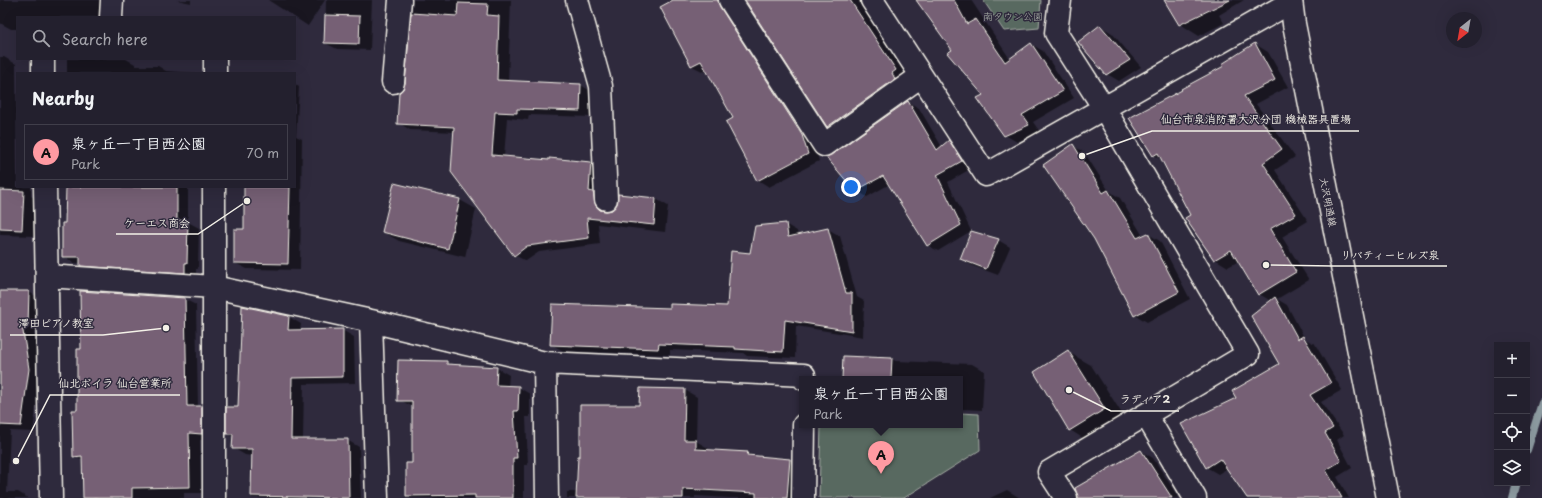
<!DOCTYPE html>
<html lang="en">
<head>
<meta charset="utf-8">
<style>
	body { margin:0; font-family:"Playpen Sans","Klee One",sans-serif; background:#2b2836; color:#f1f3f6 }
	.controls { position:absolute; right:12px; bottom:12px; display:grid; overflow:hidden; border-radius:0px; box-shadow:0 4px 16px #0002 }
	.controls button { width:36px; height:36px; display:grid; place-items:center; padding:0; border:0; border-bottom:1px solid #403e4a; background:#23202e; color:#f1f3f6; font:20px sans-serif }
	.compass { position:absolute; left:1446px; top:12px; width:36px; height:36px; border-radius:50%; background:#23202e; box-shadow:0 4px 16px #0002; rotate:211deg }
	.you { position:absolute; left:851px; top:187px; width:14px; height:14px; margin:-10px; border:3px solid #fff; border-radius:50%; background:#1a73e8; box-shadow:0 0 0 6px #1a73e833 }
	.badge { display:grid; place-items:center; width:26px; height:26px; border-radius:50%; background:#ff9aa2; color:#111; font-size:13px; font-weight:700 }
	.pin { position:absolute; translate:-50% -33px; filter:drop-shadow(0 1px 2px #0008) }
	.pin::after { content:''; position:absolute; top:21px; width:14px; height:12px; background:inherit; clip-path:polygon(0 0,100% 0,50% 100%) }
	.popup { position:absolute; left:799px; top:376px; width:164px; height:52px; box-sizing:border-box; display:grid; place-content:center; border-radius:0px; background:#23202e; filter:drop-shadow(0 1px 3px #0005); font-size:13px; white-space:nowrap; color:#a3a3aa }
	.popup b { font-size:15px; color:#f1f3f6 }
	.popup::after { content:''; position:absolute; left:50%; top:100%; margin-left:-8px; border:8px solid transparent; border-top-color:#23202e }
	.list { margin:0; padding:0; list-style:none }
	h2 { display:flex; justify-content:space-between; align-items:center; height:52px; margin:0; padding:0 16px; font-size:17px }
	h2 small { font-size:13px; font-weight:400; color:#a3a3aa }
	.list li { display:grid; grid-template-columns:26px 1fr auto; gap:12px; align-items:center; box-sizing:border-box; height:56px; margin:0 8px 8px; padding:0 8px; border:1px solid #403e4a; border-radius:0px }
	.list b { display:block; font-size:15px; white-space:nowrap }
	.list p { margin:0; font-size:13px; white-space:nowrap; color:#a3a3aa }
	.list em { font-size:13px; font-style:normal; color:#a3a3aa }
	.icon { flex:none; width:22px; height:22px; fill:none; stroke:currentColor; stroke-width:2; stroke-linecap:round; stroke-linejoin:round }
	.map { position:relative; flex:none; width:1542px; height:498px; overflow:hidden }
	.search { position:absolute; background:#23202e; box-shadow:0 4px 16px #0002; left:16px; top:16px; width:280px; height:44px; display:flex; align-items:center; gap:10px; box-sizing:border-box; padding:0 14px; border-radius:0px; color:#a3a3aa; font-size:15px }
	.panel { position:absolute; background:#23202e; box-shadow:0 4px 16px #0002; left:16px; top:72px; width:280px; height:116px; border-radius:0px }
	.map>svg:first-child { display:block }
	.green { fill:#586961; stroke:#a6ada4 }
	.shadow { fill:#0007 }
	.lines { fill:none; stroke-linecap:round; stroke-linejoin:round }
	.stream { stroke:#8f9da3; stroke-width:8 }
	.building { fill:#766075; stroke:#f4f1e8 }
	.minor-casing { stroke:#f4f1e8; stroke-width:25 }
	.tertiary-casing { stroke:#f4f1e8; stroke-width:25 }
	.minor { stroke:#2f2a3d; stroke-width:22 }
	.tertiary { stroke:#2f2a3d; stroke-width:22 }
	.labels { text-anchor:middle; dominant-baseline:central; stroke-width:3; stroke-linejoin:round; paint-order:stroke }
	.park-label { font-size:10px; fill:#aeb4ab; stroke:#2f2a3d }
	.street-label { font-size:10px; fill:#f4f1e8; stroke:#2f2a3d }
	.leader { fill:none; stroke:#f4f1e8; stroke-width:1.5 }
	.callout-dot { fill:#f4f1e8; stroke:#2f2a3d; stroke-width:1.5 }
	.callout-label { font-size:11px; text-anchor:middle; font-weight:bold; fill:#f4f1e8; stroke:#2f2a3d; stroke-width:3; stroke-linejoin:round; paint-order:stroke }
</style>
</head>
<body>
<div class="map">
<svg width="1542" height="498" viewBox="0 0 1542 498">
	<rect width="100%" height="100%" fill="#2f2a3d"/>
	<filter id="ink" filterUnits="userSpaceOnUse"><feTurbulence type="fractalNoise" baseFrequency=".025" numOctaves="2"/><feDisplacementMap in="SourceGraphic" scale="8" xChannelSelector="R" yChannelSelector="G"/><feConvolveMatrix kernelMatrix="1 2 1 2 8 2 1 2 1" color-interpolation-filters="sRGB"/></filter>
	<g filter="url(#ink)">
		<!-- green -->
		<path class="green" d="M 983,0 L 1041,0 L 1039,28 L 1004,31 Z
			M 960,413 L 979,414 L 980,450 L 904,498 L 819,498 L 821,425 L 960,425 Z"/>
		<!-- shadow -->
		<path class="shadow" d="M 0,0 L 115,0 L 115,17 L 17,17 L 17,29 L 11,29 L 0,23 Z
			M 177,0 L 191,0 L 191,3 Z
			M 268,0 L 325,0 L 308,26 Z
			M 326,0 L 372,0 L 370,50 L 337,49 L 325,43 Z
			M 413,0 L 511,0 L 508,81 L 581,85 L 592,92 L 591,117 L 529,115 L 528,120 L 507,118 L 504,157 L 550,161 L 550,159 L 591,163 L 603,170 L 607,212 L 613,211 L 618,205 L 619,196 L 656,199 L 668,206 L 665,232 L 598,224 L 600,244 L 539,252 L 526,261 L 514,255 L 455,132 L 410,130 L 399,123 L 406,83 Z
			M 669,0 L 731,0 L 814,142 L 819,161 L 769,187 L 758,180 L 734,118 L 707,71 L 704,72 L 692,66 Z
			M 746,0 L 868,0 L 876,18 L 870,20 L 907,77 L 840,133 L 828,126 Z
			M 917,0 L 971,0 L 1010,59 L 1031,44 L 1043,51 L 1074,98 L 1033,122 L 1040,132 L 1017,142 L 1005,135 L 985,95 Z
			M 1165,0 L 1244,0 L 1219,15 L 1224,23 L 1199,36 L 1180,24 Z
			M 1100,26 L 1112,33 L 1141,67 L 1119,81 L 1107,74 Z
			M 1255,44 L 1268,52 L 1288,87 L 1256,104 L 1295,157 L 1275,170 L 1308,221 L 1282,237 L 1309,280 L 1277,299 L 1287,305 L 1305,339 L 1315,344 L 1342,390 L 1321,402 L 1344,435 L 1337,440 L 1352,468 L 1337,477 L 1349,498 L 1248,498 L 1228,468 L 1218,474 L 1206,467 L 1281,364 L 1271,301 L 1259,294 L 1239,261 L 1228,267 L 1215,259 L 1163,160 L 1153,155 L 1225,67 Z
			M 0,57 L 4,57 L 16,64 L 17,187 L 31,187 L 31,196 L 35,199 L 34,236 L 0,235 Z
			M 67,59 L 126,59 L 135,64 L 135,66 L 158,66 L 166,71 L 195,73 L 67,73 Z
			M 295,84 L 299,87 L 296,136 L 302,139 L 300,270 L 247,269 L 235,263 L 245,230 L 245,187 L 295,187 Z
			M 908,102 L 919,108 L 942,147 L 949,142 L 960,148 L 972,168 L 948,182 L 971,231 L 938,251 L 927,245 L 890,184 L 867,197 L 856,190 Z
			M 1073,146 L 1084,152 L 1109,191 L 1120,198 L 1143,236 L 1148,234 L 1160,241 L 1190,299 L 1147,322 L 1135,315 L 1095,239 Z
			M 67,187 L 188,187 L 188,222 L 199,228 L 198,269 L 196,269 L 196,279 L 93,272 L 81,265 L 81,263 L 74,263 L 63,256 L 66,224 Z
			M 460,200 L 476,209 L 465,257 L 399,241 L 383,232 Z
			M 785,224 L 797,231 L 798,236 L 828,229 L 840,236 L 857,297 L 864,301 L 863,337 L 796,326 L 795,358 L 747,356 L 743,353 L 670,350 L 670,355 L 563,351 L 551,344 L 671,309 L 728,307 L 751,254 Z
			M 998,240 L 1010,247 L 998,275 L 973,266 L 961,259 Z
			M 0,292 L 29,292 L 41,299 L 39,331 L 34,332 L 40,377 L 33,432 L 10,431 L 7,492 L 18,492 L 28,498 L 0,498 Z
			M 184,299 L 196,305 L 198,407 L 201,407 L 213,414 L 213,440 L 200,440 L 201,493 L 184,493 L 184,498 L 84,498 L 83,461 L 74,456 L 82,350 Z
			M 289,317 L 301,324 L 300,331 L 342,330 L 354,337 L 355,383 L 304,384 L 303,440 L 347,440 L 359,447 L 361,498 L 252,498 L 252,456 L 245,455 L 233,448 L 234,437 L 228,434 L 239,408 Z
			M 1068,352 L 1091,365 L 1128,423 L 1092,444 L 1070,430 Z
			M 891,359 L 896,361 L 972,364 L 984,371 L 982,410 L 960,409 L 960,379 L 843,379 Z
			M 447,362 L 452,366 L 497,368 L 509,375 L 508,387 L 518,387 L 530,394 L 530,417 L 526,417 L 528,465 L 524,465 L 524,498 L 407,498 L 407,464 L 413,464 L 413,407 L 400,400 Z
			M 685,390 L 697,397 L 696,441 L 708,448 L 708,451 L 747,453 L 754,457 L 789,460 L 801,466 L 799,498 L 730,498 L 695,496 L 695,498 L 567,498 L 567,492 L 577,492 L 581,457 L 640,406 Z
			M 1141,451 L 1153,458 L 1179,498 L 1086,498 Z
			M 1007,490 L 1020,498 L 990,498 Z"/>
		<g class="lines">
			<!-- stream -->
			<path class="stream" d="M 1527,450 L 1542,403
				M 1512,498 L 1516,483"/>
		</g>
		<!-- building -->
		<path class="building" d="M 673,0 L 718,0 L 720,7 L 802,135 L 808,154 L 757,181 L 726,122 L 733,118 L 701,61 L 691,66 L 660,7 Z
			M 745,0 L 850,0 L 896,70 L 892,73 L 895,79 L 827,127 Z
			M 916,0 L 954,0 L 967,24 L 976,19 L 1005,62 L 1031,43 L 1063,91 L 1022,115 L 1029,125 L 1004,136 L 977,98 L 983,95 L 947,53 L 952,50 Z
			M 1164,0 L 1230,0 L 1179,25 Z
			M 458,3 L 488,4 L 487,15 L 499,16 L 497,80 L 581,84 L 580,111 L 517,109 L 517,113 L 495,112 L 492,155 L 549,160 L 549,158 L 591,162 L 589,191 L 593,192 L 596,206 L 600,210 L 606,211 L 612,210 L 617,204 L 618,194 L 656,198 L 654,225 L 587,218 L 589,238 L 527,246 L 514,256 L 451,172 L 454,127 L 397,124 L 399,93 L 403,89 L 405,83 L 411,13 L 457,16 Z
			M 325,15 L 360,16 L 359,44 L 324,43 Z
			M 1100,25 L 1130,60 L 1106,75 L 1078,42 Z
			M 1255,43 L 1275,80 L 1244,96 L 1282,149 L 1263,163 L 1296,214 L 1270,229 L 1296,272 L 1258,295 L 1231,250 L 1214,260 L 1185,218 L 1190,215 L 1158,153 L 1153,156 L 1129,118 L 1182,90 L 1181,89 L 1224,66 L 1222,64 Z
			M 908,101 L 937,150 L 949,140 L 962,161 L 937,175 L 961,225 L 927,246 L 883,176 L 855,191 L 826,157 L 831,155 Z
			M 1073,144 L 1103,193 L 1108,190 L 1137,238 L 1148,233 L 1179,292 L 1134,316 L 1094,239 L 1043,165 Z
			M 394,183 L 460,199 L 448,249 L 382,232 Z
			M 66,187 L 177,187 L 177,220 L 188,221 L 187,263 L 185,263 L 185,273 L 80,266 L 80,257 L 62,257 L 62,223 L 65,223 Z
			M 244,187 L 290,187 L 288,264 L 234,263 L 234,229 L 244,229 Z
			M 0,190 L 24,191 L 22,230 L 0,229 Z
			M 786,223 L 788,237 L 828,228 L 846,293 L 852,293 L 852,331 L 785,320 L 783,352 L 735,349 L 735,347 L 659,344 L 658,349 L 550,345 L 552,304 L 670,308 L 670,304 L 727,306 L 731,251 L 750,253 L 755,226 Z
			M 971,231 L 999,239 L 986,269 L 960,259 Z
			M 0,291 L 29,291 L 28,325 L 22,325 L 29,369 L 21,426 L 0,425 Z
			M 80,291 L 185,298 L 187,406 L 202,406 L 202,434 L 189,433 L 190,487 L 132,488 L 132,498 L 83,498 L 82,456 L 73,457 L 72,410 L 77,410 L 77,349 L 81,349 Z
			M 1275,297 L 1298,339 L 1303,336 L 1331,383 L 1310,395 L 1333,428 L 1325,433 L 1341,461 L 1326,470 L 1342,498 L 1247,498 L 1220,459 L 1206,468 L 1181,424 L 1236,398 L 1232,391 L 1279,364 L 1251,316 Z
			M 242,306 L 289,316 L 288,330 L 343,329 L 343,377 L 292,378 L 291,439 L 348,439 L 349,498 L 251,496 L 252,449 L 232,449 L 233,434 L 226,434 L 226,407 L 238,407 Z
			M 1068,350 L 1105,409 L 1069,431 L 1034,372 Z
			M 843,356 L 892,358 L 891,379 L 842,379 Z
			M 398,360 L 447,361 L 447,364 L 497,367 L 496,385 L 519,386 L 518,411 L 514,411 L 517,458 L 513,458 L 513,498 L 475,498 L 475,495 L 406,496 L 406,463 L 412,463 L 412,401 L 397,401 Z
			M 640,388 L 685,389 L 684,440 L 696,440 L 696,449 L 748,452 L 747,455 L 790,459 L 787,498 L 756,498 L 756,493 L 683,489 L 683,498 L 576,498 L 578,456 L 580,456 L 580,405 L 639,405 Z
			M 1141,450 L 1172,498 L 1078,498 L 1075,488 Z"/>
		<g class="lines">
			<!-- minor casing -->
			<g class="minor-casing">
				<path id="minor" d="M 577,0 L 601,86 L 606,199
					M 730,0 L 824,145 L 921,76
					M 872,0 L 986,175 L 1291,2
					M 1060,0 L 1056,33 L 1104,108 L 1248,354 L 1049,472 L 1066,498
					M 111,17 L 112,0
					M 43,59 L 43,73
					M 215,73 L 215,59
					M 393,82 L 400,0
					M 45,187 L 51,498
					M 47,276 L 214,287 L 371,321 L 545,363 L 804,375 L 804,379
					M 371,321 L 377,498
					M 545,363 L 547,498
					M 1146,415 L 1195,498
					M 214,498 L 214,187
					M 803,498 L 804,425"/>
			</g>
			<!-- tertiary casing -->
			<g class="tertiary-casing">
				<path id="tertiary" d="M 1291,0 L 1294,24 L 1388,498"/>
			</g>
			<!-- minor -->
			<use href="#minor" class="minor"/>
			<!-- tertiary -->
			<use href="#tertiary" class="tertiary"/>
		</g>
	</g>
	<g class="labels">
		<!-- park labels -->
		<g class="park-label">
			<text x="1013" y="15">南タウン公園</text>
		</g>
		<!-- street labels -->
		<g class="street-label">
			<text transform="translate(1329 202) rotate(79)">大沢明通線</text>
		</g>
	</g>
	<!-- callouts -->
	<path class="leader" d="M1082 156L1152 131H1359M247 201L198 234H116M1266 265L1332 266H1447M166 328L103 335H10M16 461L50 395H180M1069 390L1111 411H1179"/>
	<g class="callout-dot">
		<circle cx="1082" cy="156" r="4"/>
		<circle cx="247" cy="201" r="4"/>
		<circle cx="1266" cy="265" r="4"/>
		<circle cx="166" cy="328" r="4"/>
		<circle cx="16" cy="461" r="4"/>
		<circle cx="1069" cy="390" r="4"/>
	</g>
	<g class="callout-label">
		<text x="1256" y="123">仙台市泉消防署大沢分団 機械器具置場</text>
		<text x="157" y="227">ケーエス商会</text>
		<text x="1390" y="259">リバティーヒルズ泉</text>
		<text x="56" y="327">澤田ピアノ教室</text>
		<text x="115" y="387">仙北ボイラ 仙台営業所</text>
		<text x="1145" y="403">ラディア2</text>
	</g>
</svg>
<div class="controls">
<button>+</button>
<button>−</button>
<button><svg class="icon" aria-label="locate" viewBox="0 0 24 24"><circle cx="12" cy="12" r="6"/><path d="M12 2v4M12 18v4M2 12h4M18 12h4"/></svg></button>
<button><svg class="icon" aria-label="layers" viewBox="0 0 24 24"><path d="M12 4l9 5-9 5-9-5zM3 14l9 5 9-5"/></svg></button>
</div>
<svg class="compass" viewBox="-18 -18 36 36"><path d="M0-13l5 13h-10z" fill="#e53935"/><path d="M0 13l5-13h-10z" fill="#a3a3aa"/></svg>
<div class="you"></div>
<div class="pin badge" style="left:881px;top:474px">A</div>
<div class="popup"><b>泉ヶ丘一丁目西公園</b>Park</div>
<div class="search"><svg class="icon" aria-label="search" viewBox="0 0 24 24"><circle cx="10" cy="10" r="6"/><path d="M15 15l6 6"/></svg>Search here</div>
<section class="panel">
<h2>Nearby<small></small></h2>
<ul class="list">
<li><span class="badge">A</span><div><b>泉ヶ丘一丁目西公園</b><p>Park</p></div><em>70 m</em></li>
</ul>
</section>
</div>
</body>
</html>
